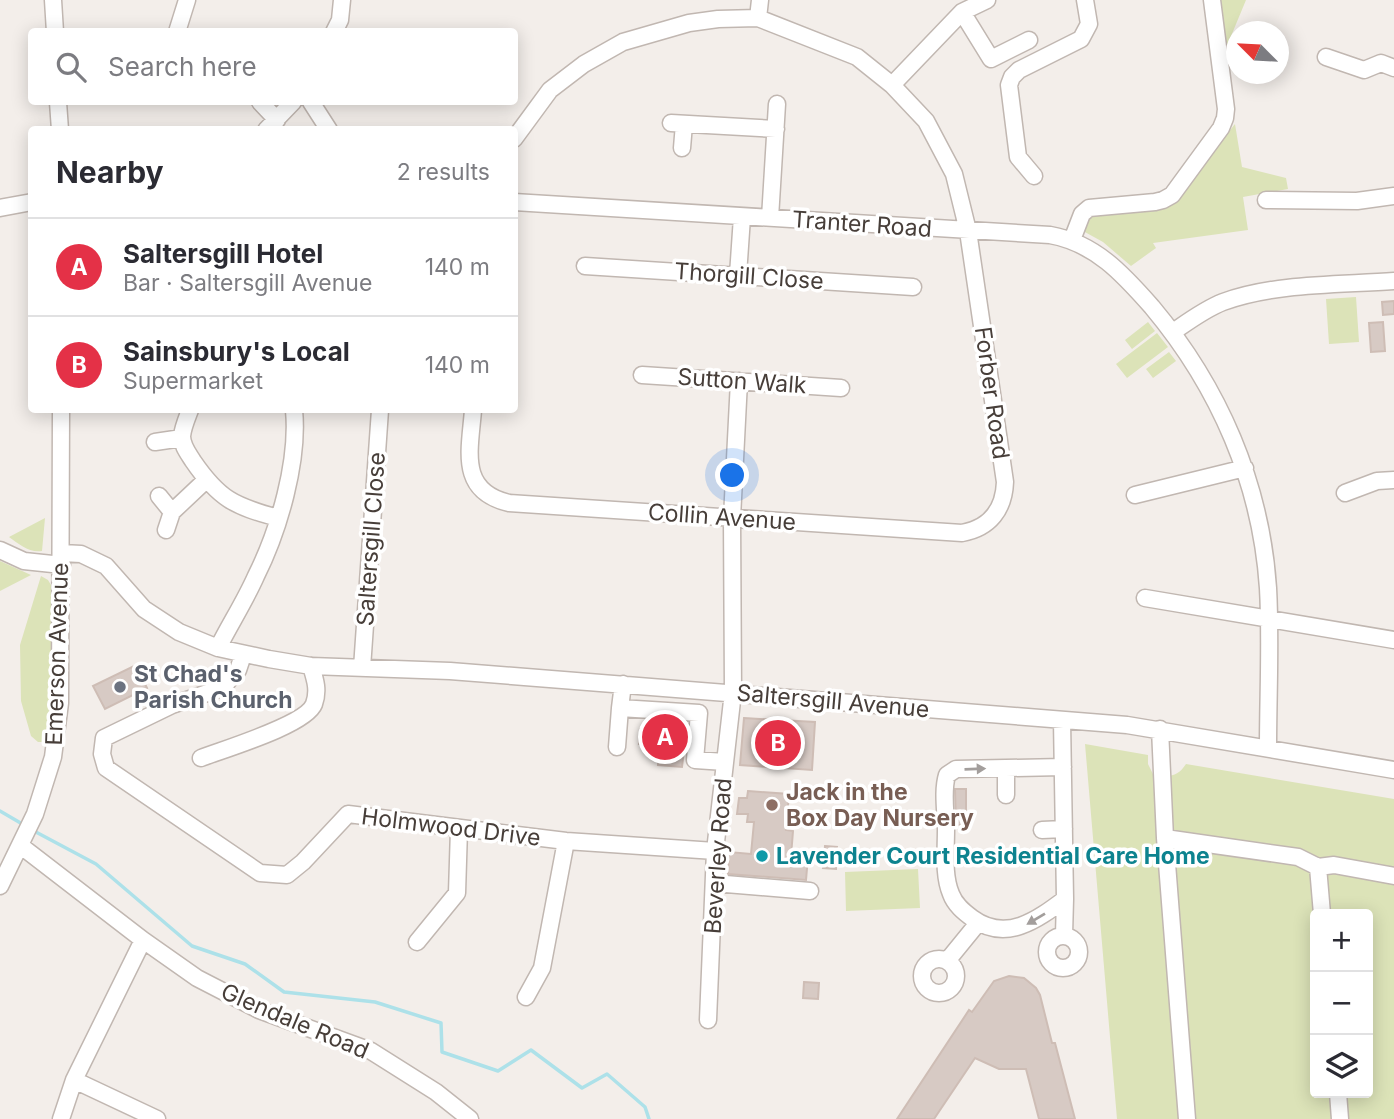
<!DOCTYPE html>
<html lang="en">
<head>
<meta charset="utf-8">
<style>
	body { margin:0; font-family:Inter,sans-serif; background:#f2f2f3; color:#2b2b33 }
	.controls { position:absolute; right:21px; bottom:21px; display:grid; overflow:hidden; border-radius:7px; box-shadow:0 4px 18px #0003 }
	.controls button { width:63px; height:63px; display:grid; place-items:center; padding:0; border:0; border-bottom:2px solid #e1e1e2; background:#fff; color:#2b2b33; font:35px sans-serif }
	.compass { position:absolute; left:1226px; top:21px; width:63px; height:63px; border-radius:50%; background:#fff; box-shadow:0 4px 18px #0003; rotate:294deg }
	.you { position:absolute; left:733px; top:476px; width:24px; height:24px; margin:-18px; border:5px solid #fff; border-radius:50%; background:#1a73e8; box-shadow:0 0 0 10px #1a73e833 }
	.badge { display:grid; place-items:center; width:46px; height:46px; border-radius:50%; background:#e43147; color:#fff; font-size:23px; font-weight:700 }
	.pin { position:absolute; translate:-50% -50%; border:4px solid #fff; box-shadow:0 2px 7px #0006 }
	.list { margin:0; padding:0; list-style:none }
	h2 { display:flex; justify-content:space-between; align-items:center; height:91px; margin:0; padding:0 28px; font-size:30px }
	h2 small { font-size:23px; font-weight:400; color:#7c7c81 }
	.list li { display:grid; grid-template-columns:46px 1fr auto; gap:21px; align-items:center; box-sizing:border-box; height:98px; padding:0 28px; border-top:2px solid #e1e1e2 }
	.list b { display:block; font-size:26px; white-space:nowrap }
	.list p { margin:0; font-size:23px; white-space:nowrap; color:#7c7c81 }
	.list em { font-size:23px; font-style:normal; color:#7c7c81 }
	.icon { flex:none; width:38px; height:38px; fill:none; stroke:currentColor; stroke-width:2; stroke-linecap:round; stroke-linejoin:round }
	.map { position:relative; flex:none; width:1394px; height:1119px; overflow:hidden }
	.search { position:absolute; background:#fff; box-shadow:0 4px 18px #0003; left:28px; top:28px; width:490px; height:77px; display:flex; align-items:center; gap:18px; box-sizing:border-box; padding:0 24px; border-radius:7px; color:#7c7c81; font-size:26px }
	.panel { position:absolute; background:#fff; box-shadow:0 4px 18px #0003; left:28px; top:126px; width:490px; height:287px; border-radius:7px }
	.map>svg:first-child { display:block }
	.green { fill:#dce3b8; fill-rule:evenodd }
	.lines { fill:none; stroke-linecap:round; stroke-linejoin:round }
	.stream { stroke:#ade1e9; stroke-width:3.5 }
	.building { fill:#d7cac4; stroke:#cebdb5; stroke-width:2 }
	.minor-casing { stroke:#c1b7b1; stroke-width:19 }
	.minor { stroke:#fff; stroke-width:16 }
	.oneway { fill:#a39e9c }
	.worship-dot { fill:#6b7280; stroke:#fff; stroke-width:2.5 }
	.education-dot { fill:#8d6e63; stroke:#fff; stroke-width:2.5 }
	.culture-dot { fill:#0f9aa8; stroke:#fff; stroke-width:2.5 }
	.labels { text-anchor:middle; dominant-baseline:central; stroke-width:7; stroke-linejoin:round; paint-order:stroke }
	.street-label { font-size:23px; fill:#473e39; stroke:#fff }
	.worship-label { font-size:23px; font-weight:bold; fill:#5b616d; stroke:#fff; text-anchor:start }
	.education-label { font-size:23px; font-weight:bold; fill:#785e54; stroke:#fff; text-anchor:start }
	.culture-label { font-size:23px; font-weight:bold; fill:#0d838f; stroke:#fff; text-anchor:start }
</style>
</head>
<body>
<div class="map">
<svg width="1394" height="1119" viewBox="0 0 1394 1119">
	<rect width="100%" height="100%" fill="#f3eeea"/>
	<!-- green -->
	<path class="green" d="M 1217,0 L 1246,0 L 1229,41 L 1227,58 Z
		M 1235,124 L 1242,167 L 1286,178 L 1288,189 L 1243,197 L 1248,230 L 1153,243 L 1156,248 L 1131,266 L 1103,242 L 1083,231 L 1088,216 L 1176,198 Z
		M 1356,297 L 1359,342 L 1329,344 L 1326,299 Z
		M 1148,322 L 1155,331 L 1132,349 L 1125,340 Z
		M 1157,333 L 1168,347 L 1127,378 L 1116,364 Z
		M 1169,352 L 1176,361 L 1153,378 L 1146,369 Z
		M 45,518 L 42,551 C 29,553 19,544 9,537 Z
		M 0,561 L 31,575 L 0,591 Z
		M 41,576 L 48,580 L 54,590 L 53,699 L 46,742 L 38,742 L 31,736 L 21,701 L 20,645 Z
		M 1085,744 L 1148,755 L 1148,764 L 1153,774 C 1168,777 1177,778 1186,764 L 1394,799 L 1394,1119 L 1117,1119 ZM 1315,914 L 1368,914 L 1368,1093 L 1315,1093 Z
		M 918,869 L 920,908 L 846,911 L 845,872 Z"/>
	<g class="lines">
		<!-- stream -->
		<path class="stream" d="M 0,811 L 24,825
			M 34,831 L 96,864 L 192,946 L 245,964 L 284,992 L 375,1002 L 441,1023 L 442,1052 L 498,1071 L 531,1050 L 582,1088 L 607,1074 L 645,1107 L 649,1119"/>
	</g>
	<!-- building -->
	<path class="building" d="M 1394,301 L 1394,314 L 1383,315 L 1382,302 Z
		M 1383,322 L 1385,351 L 1371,352 L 1369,323 Z
		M 136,665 L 147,688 L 105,709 L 93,686 Z
		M 744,718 L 815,722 L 812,770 L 740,765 Z
		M 647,720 L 681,722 L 681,725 L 687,725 L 682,767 L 658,765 L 660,750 L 644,748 L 645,744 L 639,744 L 640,729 L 646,730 Z
		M 955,789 L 966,789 L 966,825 L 956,825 Z
		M 748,791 L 789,794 L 786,830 L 793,831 L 791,856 L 808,857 L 806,880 L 728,874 L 729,852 L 751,854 L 754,822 L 747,822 L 748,814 L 737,814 L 739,798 L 747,798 Z
		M 825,846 L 837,847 L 836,869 L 823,868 Z
		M 1009,976 L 1024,978 L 1036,988 L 1040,995 L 1052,1043 L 1055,1043 L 1075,1119 L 1039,1119 L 1026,1069 L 999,1069 L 975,1058 L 934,1119 L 897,1119 L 969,1010 L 972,1012 L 994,981 Z
		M 804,982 L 819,983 L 818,999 L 803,998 Z"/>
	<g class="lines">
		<!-- minor casing -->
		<g class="minor-casing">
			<path id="minor" d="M 53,0 L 55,32
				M 962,12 L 991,59 L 1029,40
				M 758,18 L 760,0
				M 177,32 L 187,0
				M 334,32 L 340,20 L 342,0
				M 1326,57 L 1364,70 L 1381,63 L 1394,68
				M 892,85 L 962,12 L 987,0
				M 58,102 L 60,130
				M 260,102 L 277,120
				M 311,102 L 329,130
				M 671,123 L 776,129
				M 266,130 L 293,102
				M 682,148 L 684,124
				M 1034,176 L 1018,157 L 1009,85 L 1012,77 L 1019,70 L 1081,39 L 1089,24 L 1085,0
				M 1266,200 L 1357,201 L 1394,196
				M 514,202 L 1050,235 C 1095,243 1123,274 1152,307 C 1219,387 1261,483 1268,588 C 1271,641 1268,695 1268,748
				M 0,208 L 32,202
				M 770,218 L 777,104
				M 1072,240 L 1082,214 L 1089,208 L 1155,202 L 1163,200 L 1172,195 L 1221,128 L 1225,118 L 1226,109 L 1212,0
				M 585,266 L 913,287
				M 738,275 L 742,217
				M 1173,332 C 1189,321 1205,309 1223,302 C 1275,283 1339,285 1394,281
				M 642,375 L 841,388
				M 190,410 C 187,418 183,427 182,436 C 182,446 188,453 193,461 C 219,499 234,506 278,518
				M 473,410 C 470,450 458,491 509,503 L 962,533 C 990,528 1004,509 1005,482 L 968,231 L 954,174 L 926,121 L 892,85 L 857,57 L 758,18 L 718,19 L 689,23 L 623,42 L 584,64 L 550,90 L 514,139
				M 155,442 L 182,438
				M 1345,493 L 1377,481 L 1394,480
				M 1135,495 L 1245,468
				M 159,496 L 172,512 L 166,530
				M 172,512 L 206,480
				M 0,550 L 24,561 L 62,565
				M 62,553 L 81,554 L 106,566 L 144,609 L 179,632 L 218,648 L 269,659 L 311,666 L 450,671 L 1127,725 L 1394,770
				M 1145,598 L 1394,640
				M 218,648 C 230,624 245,601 256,576 C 279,530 299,461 294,410
				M 243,655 L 238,670 L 222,688 L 172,705 L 104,738 L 102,754 L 106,768 L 260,873 L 287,875 L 303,862 L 348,814 L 566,841 L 715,851
				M 362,668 L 380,410
				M 623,684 L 620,708 L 699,713 L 695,760 L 725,762
				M 1062,720 C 1063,780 1064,839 1065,899 C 1037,920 1006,943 972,918 C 964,912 955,905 951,894 C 943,875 946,851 946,830 C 946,812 942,792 947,775 L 956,769 L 1063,767
				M 1160,729 L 1165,838 L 1187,1119
				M 617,747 L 620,708
				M 201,758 C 224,749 306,725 314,704 C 319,690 315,679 311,666
				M 1006,768 L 1006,795
				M 1042,830 L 1064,829
				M 1165,838 L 1298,857 L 1318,867 L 1322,914
				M 21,846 L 143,940 L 197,978 L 259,1010 L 371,1051 L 436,1092 L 470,1119
				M 1318,867 L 1334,865 L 1394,876
				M 714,883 L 810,891
				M 0,886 L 35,814 L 53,757 L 60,703 L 61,410
				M 1064,935 L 1065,899
				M1047 952a16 16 0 1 1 32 0a16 16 0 1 1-32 0Z
				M 417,942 L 457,893 L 459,829
				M922 976a17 17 0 1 1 34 0a17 17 0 1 1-34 0Z
				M 947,961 L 978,923
				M 526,997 L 542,968 L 566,841
				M 708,1020 L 715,851 L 733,692 L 732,518 L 739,381
				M 74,1080 L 157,1119
				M 1338,1093 L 1340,1119
				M 61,1119 L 74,1080 L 143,940"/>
		</g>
		<!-- minor -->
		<use href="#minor" class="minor"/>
	</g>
	<!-- one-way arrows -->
	<defs><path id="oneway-solid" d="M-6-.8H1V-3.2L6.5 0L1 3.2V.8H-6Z" transform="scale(1.75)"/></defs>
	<g class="oneway">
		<use href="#oneway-solid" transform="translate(975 769) rotate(-2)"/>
		<use href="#oneway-solid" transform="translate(1036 919) rotate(149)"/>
	</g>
	<!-- markers -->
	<circle class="worship-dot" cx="120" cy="687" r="7"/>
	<circle class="education-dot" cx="772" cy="805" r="7"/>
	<circle class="culture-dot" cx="762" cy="856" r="7"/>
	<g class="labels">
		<!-- street labels -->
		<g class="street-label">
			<text transform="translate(862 224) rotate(4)">Tranter Road</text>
			<text transform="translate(749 276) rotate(4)">Thorgill Close</text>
			<text transform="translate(742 381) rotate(4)">Sutton Walk</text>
			<text transform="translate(992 393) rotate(82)">Forber Road</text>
			<text transform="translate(722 517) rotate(4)">Collin Avenue</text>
			<text transform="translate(371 539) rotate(-86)">Saltersgill Close</text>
			<text transform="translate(57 654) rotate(-88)">Emerson Avenue</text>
			<text transform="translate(833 701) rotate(5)">Saltersgill Avenue</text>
			<text transform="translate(451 827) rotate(7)">Holmwood Drive</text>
			<text transform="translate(718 856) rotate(-86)">Beverley Road</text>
			<text transform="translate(295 1021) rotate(23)">Glendale Road</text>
		</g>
		<!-- worship labels -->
		<g class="worship-label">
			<text x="134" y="674">St Chad's<tspan x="134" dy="26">Parish Church</tspan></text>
		</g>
		<!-- education labels -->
		<g class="education-label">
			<text x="786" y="792">Jack in the<tspan x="786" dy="26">Box Day Nursery</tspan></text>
		</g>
		<!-- culture labels -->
		<g class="culture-label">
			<text x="776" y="856">Lavender Court Residential Care Home</text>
		</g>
	</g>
</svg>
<div class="controls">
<button>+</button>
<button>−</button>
<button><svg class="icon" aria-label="layers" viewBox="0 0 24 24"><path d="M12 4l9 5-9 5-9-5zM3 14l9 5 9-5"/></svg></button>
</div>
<svg class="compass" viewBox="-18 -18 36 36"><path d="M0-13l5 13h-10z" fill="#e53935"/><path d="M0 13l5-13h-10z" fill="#7c7c81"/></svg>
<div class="you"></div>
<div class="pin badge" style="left:665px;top:737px">A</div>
<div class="pin badge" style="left:778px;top:743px">B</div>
<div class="search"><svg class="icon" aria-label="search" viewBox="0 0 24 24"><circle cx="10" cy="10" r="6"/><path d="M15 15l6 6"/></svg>Search here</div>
<section class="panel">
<h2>Nearby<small>2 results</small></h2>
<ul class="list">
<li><span class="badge">A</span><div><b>Saltersgill Hotel</b><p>Bar · Saltersgill Avenue</p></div><em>140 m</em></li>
<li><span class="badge">B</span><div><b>Sainsbury's Local</b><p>Supermarket</p></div><em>140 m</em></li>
</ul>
</section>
</div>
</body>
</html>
